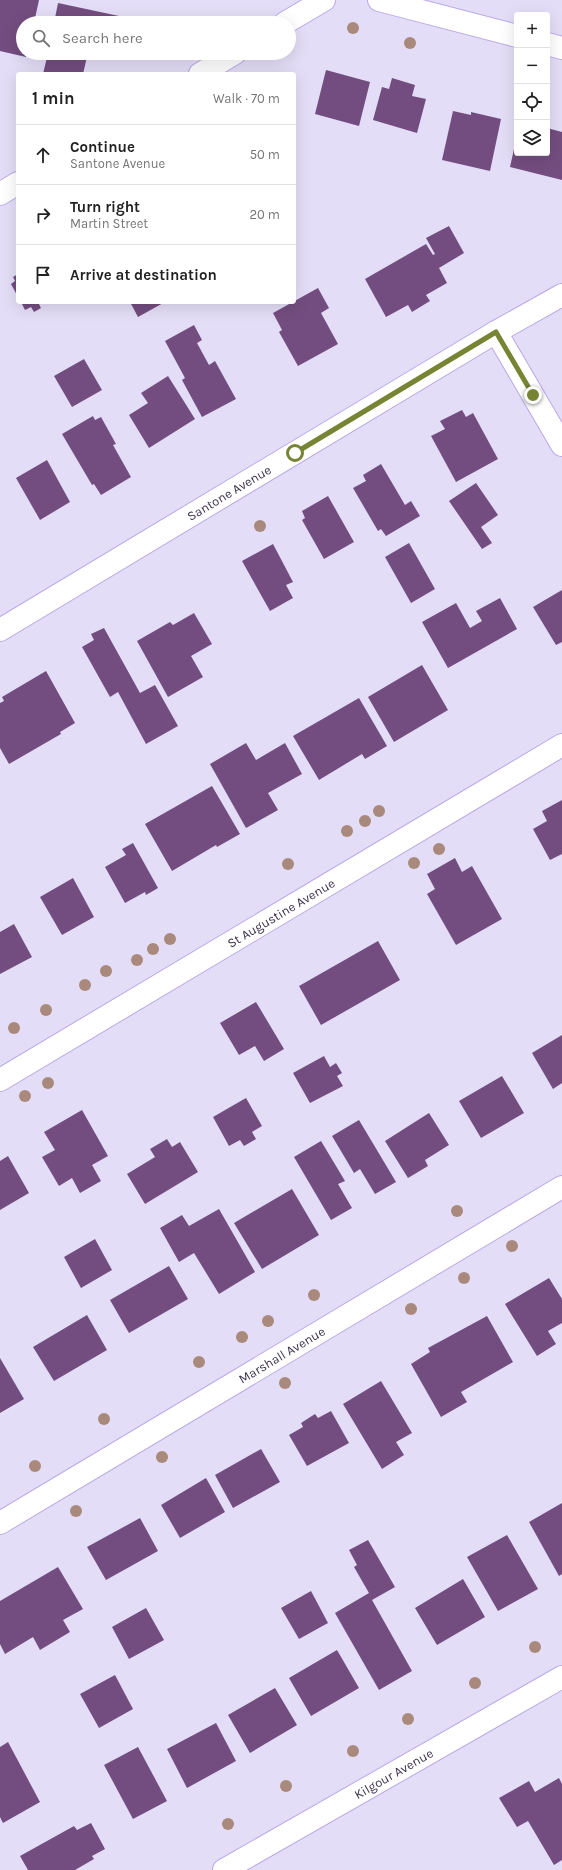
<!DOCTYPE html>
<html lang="en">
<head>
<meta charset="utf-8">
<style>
	body { margin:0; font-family:Karla,sans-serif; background:#f2f2f2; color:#222 }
	.controls { position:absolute; right:12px; top:12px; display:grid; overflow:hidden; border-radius:4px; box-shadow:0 4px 16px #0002 }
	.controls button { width:36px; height:36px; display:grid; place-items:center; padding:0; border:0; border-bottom:1px solid #e0e0e0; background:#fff; color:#222; font:20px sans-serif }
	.stop { position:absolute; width:12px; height:12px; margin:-9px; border:3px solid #768433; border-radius:50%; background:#fff }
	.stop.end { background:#768433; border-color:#fff; box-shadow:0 1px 4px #0008 }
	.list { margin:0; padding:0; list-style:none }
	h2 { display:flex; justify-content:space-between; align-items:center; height:52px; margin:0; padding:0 16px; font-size:17px }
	h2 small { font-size:13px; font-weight:400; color:#767676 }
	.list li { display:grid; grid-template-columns:26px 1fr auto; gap:12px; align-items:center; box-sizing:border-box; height:60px; padding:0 16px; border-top:1px solid #e0e0e0 }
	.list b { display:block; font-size:15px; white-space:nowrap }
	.list p { margin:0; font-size:13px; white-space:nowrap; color:#767676 }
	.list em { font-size:13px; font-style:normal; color:#767676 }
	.icon { flex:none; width:22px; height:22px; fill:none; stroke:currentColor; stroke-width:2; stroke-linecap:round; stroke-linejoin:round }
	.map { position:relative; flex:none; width:562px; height:1870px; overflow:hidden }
	.search { position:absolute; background:#fff; box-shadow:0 4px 16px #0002; left:16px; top:16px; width:280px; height:44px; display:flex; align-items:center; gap:10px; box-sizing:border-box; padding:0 14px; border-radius:22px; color:#767676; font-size:15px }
	.panel { position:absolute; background:#fff; box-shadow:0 4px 16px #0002; left:16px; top:72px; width:280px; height:232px; border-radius:4px }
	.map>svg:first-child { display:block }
	.building { fill:#734d7f }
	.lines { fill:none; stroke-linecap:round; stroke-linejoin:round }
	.minor-casing { stroke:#bba8e6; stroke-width:24 }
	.minor { stroke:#fff; stroke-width:22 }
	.tree { fill:#a9897b }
	.route { stroke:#768433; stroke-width:5 }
	.labels { text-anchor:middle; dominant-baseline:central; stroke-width:4; stroke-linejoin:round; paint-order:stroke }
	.street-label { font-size:13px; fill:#3c344d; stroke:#f0edfa }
</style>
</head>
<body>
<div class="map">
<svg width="562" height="1870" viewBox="0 0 562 1870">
	<rect width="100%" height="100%" fill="#e4ddf7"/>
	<!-- building -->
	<path class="building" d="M 0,0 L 39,0 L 34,23 L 23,23 L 23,53 L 27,53 L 26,57 L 0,51 Z
		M 58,3 L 119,16 L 117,23 L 54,23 Z
		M 48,53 L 69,53 L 87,57 L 83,74 L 43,74 Z
		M 326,70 L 370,82 L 359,126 L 315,114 Z
		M 392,78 L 415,85 L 412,96 L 426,99 L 417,133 L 373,120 L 382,87 L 389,89 Z
		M 453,111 L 471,115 L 471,112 L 501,119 L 490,171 L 442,160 Z
		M 547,128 L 562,132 L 562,180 L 510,167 L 516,140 L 517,153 L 547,153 Z
		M 449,226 L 464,253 L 439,268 L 447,283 L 426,295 L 430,301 L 412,312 L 408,305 L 386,317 L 365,279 L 426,244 L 433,255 L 435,254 L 426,238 Z
		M 18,274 L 18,297 L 11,284 L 15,281 L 13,277 Z
		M 318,288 L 329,308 L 321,313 L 338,344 L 298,366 L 279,332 L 282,330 L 273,313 Z
		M 21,302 L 38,302 L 41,308 L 34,312 L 31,307 L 25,310 Z
		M 130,302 L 165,302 L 138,317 Z
		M 194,325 L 202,340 L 197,343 L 209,365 L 215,361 L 236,399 L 202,417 L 182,380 L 185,378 L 165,341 Z
		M 84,359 L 102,390 L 72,407 L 54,376 Z
		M 168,376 L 195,419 L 149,448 L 129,415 L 148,403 L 141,393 Z
		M 462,410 L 466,417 L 473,413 L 498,459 L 456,482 L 431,436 L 445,429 L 440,421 Z
		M 93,416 L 95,420 L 101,417 L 116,444 L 113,445 L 131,477 L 101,495 L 94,484 L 92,485 L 62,434 Z
		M 47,460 L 70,502 L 40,520 L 16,478 Z
		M 381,464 L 405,505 L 411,501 L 420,516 L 386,536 L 381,529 L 378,531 L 353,488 L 366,481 L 363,475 Z
		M 476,483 L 498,515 L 481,527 L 492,543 L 482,549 L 449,501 Z
		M 328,496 L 354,542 L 324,559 L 302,520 L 305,518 L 302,511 Z
		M 409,543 L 435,589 L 411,603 L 385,557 Z
		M 273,544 L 293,582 L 286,585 L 293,598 L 270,611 L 242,561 Z
		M 562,590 L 562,642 L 556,645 L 533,607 Z
		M 500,598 L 517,629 L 448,668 L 422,622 L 456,603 L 470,628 L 482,621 L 476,611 Z
		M 194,613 L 212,644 L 191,656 L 203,677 L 168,697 L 137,641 L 170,622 L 173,625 Z
		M 104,628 L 140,693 L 155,685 L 178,726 L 146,744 L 118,692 L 110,697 L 82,647 L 94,640 L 91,634 Z
		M 422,665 L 448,710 L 394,742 L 368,697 Z
		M 46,671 L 75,723 L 60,732 L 61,734 L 9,764 L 0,748 L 0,703 L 4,701 L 2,697 Z
		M 359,698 L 387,746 L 365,759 L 362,754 L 319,780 L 293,736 Z
		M 246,743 L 256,760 L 285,743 L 302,774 L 268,793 L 278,810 L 246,828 L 210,764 Z
		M 212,786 L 240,834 L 217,847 L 216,845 L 172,871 L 145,824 Z
		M 562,800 L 562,854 L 550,860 L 533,829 L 547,821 L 542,811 Z
		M 133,843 L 158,888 L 146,895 L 145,892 L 125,903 L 105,867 L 126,855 L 122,849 Z
		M 455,858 L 462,872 L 472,866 L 502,919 L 456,945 L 427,894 L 435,889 L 427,874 Z
		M 73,878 L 94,917 L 62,935 L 40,897 Z
		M 14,924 L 32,957 L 0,974 L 0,932 Z
		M 378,941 L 400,980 L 321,1025 L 299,986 Z
		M 256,1002 L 284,1049 L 264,1061 L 255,1046 L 239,1055 L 220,1023 Z
		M 562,1035 L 562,1083 L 553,1089 L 532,1053 Z
		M 324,1056 L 330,1067 L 336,1063 L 342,1073 L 337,1076 L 343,1086 L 310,1103 L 293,1073 Z
		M 502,1076 L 524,1113 L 481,1138 L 459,1101 Z
		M 246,1098 L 262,1126 L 252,1132 L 256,1139 L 244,1146 L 240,1140 L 229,1146 L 213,1117 Z
		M 82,1110 L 108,1156 L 92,1165 L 101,1181 L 80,1193 L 72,1178 L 59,1186 L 42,1157 L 55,1150 L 44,1132 Z
		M 429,1113 L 449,1145 L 425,1160 L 428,1166 L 408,1178 L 385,1141 Z
		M 359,1120 L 396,1182 L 375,1194 L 360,1169 L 354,1173 L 332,1136 Z
		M 167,1139 L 172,1147 L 180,1142 L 198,1172 L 145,1204 L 127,1174 L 155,1157 L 150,1149 Z
		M 321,1141 L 345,1181 L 338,1184 L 352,1208 L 331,1220 L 294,1157 Z
		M 8,1156 L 29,1193 L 0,1210 L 0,1161 Z
		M 292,1189 L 319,1235 L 262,1269 L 234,1223 Z
		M 219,1209 L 255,1272 L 219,1294 L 194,1253 L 179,1262 L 160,1228 L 182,1215 L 189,1226 Z
		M 95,1239 L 112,1270 L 81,1288 L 64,1257 Z
		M 169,1266 L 188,1299 L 129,1333 L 110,1300 Z
		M 549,1278 L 562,1299 L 562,1323 L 548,1331 L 556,1344 L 537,1356 L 505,1304 Z
		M 87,1315 L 107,1350 L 54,1381 L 33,1347 Z
		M 487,1316 L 513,1362 L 461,1392 L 467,1402 L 441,1417 L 411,1364 L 430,1352 L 428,1348 Z
		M 0,1358 L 24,1399 L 0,1413 Z
		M 381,1381 L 412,1433 L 396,1442 L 404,1455 L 382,1469 L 343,1404 Z
		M 331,1411 L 349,1443 L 307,1466 L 289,1435 L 303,1427 L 301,1423 L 315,1414 L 318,1418 Z
		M 261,1449 L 280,1482 L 233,1508 L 215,1475 Z
		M 206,1478 L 225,1512 L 180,1538 L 161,1505 Z
		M 562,1503 L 562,1574 L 559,1576 L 529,1522 Z
		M 140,1518 L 158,1551 L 106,1580 L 87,1547 Z
		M 507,1535 L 538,1589 L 498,1611 L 467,1557 Z
		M 368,1540 L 395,1587 L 372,1600 L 412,1671 L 379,1690 L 335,1613 L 369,1593 L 354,1567 L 357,1565 L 349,1550 Z
		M 58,1567 L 83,1609 L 63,1620 L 70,1632 L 40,1650 L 33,1637 L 5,1654 L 0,1644 L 0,1601 Z
		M 463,1579 L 485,1617 L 437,1645 L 415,1608 Z
		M 311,1591 L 328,1623 L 299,1639 L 281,1608 Z
		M 146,1608 L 164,1640 L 129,1659 L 112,1627 Z
		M 337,1650 L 359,1688 L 311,1716 L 289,1678 Z
		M 115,1675 L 133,1709 L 99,1728 L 80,1694 Z
		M 275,1688 L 297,1725 L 250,1753 L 228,1715 Z
		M 216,1723 L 236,1761 L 187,1788 L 167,1749 Z
		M 8,1742 L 40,1802 L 3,1823 L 0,1817 L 0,1747 Z
		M 138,1747 L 167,1801 L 133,1819 L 104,1765 Z
		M 559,1778 L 562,1784 L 562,1860 L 554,1865 L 528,1821 L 517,1827 L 499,1798 L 529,1781 L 535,1792 Z
		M 91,1823 L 105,1849 L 92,1856 L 94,1859 L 75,1870 L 28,1870 L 20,1856 L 74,1826 L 77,1830 Z"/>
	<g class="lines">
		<!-- minor casing -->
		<g class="minor-casing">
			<g id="minor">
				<path d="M 379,0 L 517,36"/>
				<path d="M 285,23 L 324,0"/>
				<path d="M 547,44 L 562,48"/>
				<path d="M 200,74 L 235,53"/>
				<path d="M 0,194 L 18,183"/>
				<path d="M 496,332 L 562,445"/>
				<path id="s1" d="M 0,630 L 496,332 L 562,295"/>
				<path id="s2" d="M 0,1080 L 562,745"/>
				<path id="s3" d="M 0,1523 L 562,1187"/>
				<path id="s4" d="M 224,1870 L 562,1677"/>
			</g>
		</g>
		<!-- minor -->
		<use href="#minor" class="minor"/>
	</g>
	<!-- trees -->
	<g class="tree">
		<circle cx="353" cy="28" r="6"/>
		<circle cx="410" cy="43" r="6"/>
		<circle cx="260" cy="526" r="6"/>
		<circle cx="379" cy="811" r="6"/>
		<circle cx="365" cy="821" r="6"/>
		<circle cx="347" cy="831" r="6"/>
		<circle cx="439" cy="849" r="6"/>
		<circle cx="414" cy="863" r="6"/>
		<circle cx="288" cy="864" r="6"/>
		<circle cx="170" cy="939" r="6"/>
		<circle cx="153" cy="949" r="6"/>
		<circle cx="137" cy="960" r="6"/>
		<circle cx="106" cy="971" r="6"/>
		<circle cx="85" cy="985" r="6"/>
		<circle cx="46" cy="1010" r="6"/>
		<circle cx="14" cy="1028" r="6"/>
		<circle cx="48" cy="1083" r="6"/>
		<circle cx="25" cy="1096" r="6"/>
		<circle cx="457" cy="1211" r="6"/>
		<circle cx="512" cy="1246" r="6"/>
		<circle cx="464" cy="1278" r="6"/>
		<circle cx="314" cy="1295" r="6"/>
		<circle cx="411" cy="1309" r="6"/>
		<circle cx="268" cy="1321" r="6"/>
		<circle cx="242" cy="1337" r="6"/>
		<circle cx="199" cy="1362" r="6"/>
		<circle cx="285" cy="1383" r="6"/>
		<circle cx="104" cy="1419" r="6"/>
		<circle cx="162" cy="1457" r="6"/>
		<circle cx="35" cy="1466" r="6"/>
		<circle cx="76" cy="1511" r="6"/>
		<circle cx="535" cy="1647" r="6"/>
		<circle cx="475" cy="1683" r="6"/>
		<circle cx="408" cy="1719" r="6"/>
		<circle cx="353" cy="1751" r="6"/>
		<circle cx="286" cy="1786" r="6"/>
		<circle cx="228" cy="1824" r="6"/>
	</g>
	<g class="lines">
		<!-- route -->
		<path class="route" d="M 295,453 L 496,332 L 533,395"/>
	</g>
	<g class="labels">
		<!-- street labels -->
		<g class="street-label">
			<text stroke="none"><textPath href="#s1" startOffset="267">Santone Avenue</textPath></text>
			<text stroke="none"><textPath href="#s2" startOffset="327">St Augustine Avenue</textPath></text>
			<text stroke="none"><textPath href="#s3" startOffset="328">Marshall Avenue</textPath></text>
			<text stroke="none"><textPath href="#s4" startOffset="195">Kilgour Avenue</textPath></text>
		</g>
	</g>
</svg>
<div class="controls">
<button>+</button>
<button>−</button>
<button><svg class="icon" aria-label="locate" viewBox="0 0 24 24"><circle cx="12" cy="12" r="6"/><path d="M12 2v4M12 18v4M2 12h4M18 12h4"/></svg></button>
<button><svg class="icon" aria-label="layers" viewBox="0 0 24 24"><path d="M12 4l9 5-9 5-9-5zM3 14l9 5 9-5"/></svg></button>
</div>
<div class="stop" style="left:295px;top:453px"></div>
<div class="stop end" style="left:533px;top:395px"></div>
<div class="search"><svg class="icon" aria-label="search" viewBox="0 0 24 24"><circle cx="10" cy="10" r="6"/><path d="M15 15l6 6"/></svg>Search here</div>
<section class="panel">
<h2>1 min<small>Walk · 70 m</small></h2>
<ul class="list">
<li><svg class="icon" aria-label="ahead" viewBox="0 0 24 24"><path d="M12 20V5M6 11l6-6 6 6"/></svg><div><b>Continue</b><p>Santone Avenue</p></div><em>50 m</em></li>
<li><svg class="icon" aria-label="right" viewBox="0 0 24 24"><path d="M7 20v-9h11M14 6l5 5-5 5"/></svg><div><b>Turn right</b><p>Martin Street</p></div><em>20 m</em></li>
<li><svg class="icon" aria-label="arrive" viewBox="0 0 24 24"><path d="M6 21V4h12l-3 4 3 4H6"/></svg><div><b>Arrive at destination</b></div></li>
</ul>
</section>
</div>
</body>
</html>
